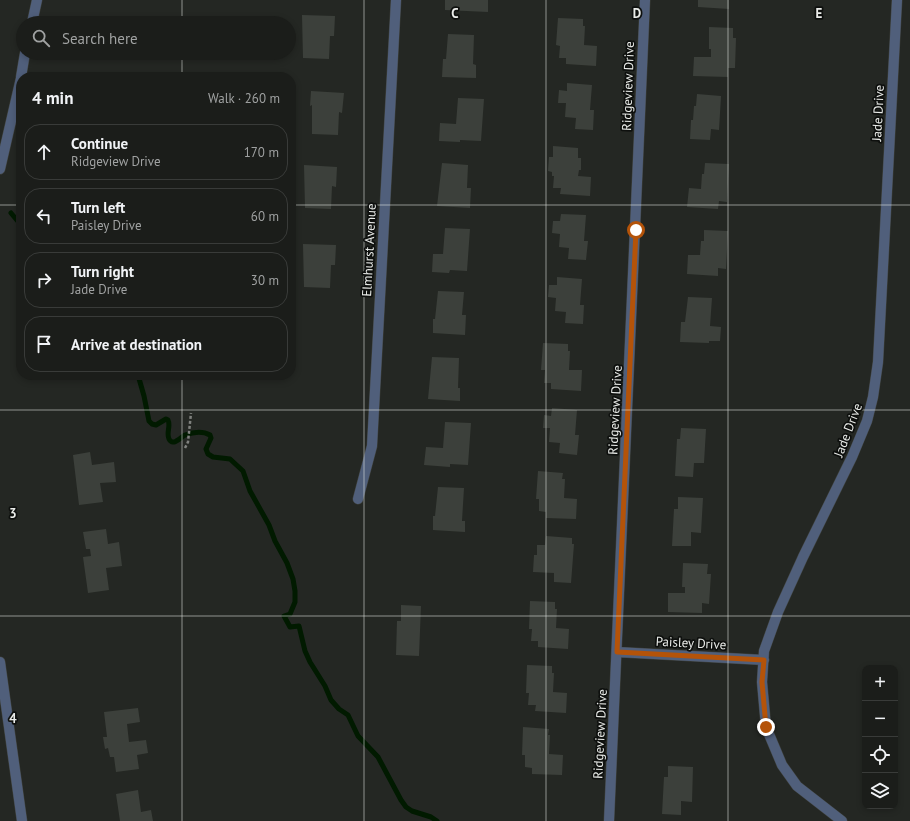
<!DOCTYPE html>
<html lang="en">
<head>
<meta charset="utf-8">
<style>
	body { margin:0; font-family:"PT Sans",sans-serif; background:#242623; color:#f1f3f6 }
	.controls { position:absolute; right:12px; bottom:12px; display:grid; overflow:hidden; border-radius:8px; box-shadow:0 2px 6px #0003 }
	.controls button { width:36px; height:36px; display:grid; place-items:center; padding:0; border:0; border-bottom:1px solid #393b39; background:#1b1d1a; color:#f1f3f6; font:20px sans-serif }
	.stop { position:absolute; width:12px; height:12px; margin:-9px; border:3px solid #b45309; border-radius:50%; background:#fff }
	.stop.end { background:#b45309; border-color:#fff; box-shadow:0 1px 4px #0008 }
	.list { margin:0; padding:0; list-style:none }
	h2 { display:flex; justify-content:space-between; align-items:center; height:52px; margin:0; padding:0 16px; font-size:17px }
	h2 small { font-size:13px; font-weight:400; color:#a0a2a2 }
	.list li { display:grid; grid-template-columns:26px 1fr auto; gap:12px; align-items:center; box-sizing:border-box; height:56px; margin:0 8px 8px; padding:0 8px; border:1px solid #393b39; border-radius:16px }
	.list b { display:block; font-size:15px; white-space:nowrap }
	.list p { margin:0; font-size:13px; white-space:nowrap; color:#a0a2a2 }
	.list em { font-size:13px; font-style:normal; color:#a0a2a2 }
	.icon { flex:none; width:22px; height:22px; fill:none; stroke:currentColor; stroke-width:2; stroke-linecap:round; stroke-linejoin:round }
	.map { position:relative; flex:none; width:910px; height:821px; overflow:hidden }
	.search { position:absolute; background:#1b1d1a; box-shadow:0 2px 6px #0003; left:16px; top:16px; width:280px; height:44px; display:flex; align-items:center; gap:10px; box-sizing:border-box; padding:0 14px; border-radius:22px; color:#a0a2a2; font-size:15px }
	.panel { position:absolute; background:#1b1d1a; box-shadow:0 2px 6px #0003; left:16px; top:72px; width:280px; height:308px; border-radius:16px }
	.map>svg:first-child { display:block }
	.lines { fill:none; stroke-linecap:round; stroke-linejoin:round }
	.stream { stroke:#011a00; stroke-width:5 }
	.building { fill:#3c403b }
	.minor-casing { stroke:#40433f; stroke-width:11 }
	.path { stroke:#80827f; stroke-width:2.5; stroke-dasharray:3 2; stroke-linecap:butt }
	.minor { stroke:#505f7b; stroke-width:10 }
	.route { stroke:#b45309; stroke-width:5 }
	.grid { fill:none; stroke:#eaece9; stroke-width:1; stroke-opacity:0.55 }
	.labels { text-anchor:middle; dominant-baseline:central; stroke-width:3.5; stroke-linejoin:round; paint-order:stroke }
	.street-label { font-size:13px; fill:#eaece9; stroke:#0e100e }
	.grid-label { font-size:13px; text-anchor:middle; font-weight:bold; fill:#eaece9; stroke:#0e100e; stroke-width:3.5; stroke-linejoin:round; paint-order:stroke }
</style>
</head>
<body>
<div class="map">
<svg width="910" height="821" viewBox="0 0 910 821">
	<rect width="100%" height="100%" fill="#242723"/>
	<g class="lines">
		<!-- stream -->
		<path class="stream" d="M 11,213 L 21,225
			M 138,375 L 144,396 L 149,421 L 152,424 L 156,425 L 166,419 L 168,420 C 171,426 166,433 169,439 C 173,447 181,437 185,435 C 193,432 203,431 210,435 L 211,438 L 206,449 L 208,454 L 213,457 L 230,459 L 243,471 L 250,491 L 269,525 L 275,541 L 287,563 L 293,579 L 295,591 L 295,602 L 290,614 L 284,616 L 290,627 L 299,626 L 305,651 L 310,662 L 325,686 L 331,700 L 339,709 L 348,715 L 358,736 L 378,757 L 401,800 L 406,807 L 412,811 L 431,817 L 437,821"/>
	</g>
	<!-- building -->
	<path class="building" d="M 445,0 L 488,0 L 488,12 L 445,10 Z
		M 698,0 L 729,0 L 729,9 L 698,7 Z
		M 302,15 L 335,16 L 334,36 L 330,36 L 329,59 L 303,58 Z
		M 558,18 L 583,19 L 583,26 L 585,26 L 584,45 L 597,46 L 596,66 L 566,64 L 566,58 L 559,58 L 560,46 L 556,45 Z
		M 709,27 L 733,28 L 733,38 L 736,38 L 735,68 L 728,68 L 728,77 L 693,76 L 694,57 L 711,57 L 711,49 L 709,49 Z
		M 448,34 L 474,35 L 473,64 L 476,65 L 476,78 L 442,77 L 443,59 L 446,59 Z
		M 567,83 L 592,85 L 590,110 L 594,110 L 593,130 L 575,129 L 576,118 L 565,117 L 566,103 L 558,103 L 559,90 L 567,91 Z
		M 311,91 L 344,93 L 342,113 L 339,112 L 338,135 L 312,134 L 312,105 L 310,106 Z
		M 697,94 L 721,96 L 719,130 L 711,129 L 710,140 L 690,139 L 691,120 L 693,120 L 694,106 L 696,106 Z
		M 458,98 L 484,99 L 481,141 L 460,140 L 460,142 L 439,141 L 440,123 L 456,124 Z
		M 553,146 L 578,148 L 578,158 L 581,158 L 581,170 L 579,170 L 578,176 L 591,177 L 590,196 L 560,194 L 561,188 L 553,188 L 554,176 L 552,176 L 552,172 L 548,171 L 549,157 L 553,157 Z
		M 442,163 L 468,165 L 467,188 L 471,188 L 470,208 L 437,206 Z
		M 705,163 L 729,164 L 727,202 L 719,201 L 718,209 L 687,207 L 689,188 L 701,189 L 702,174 L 704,174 Z
		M 304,165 L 337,167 L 336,187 L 332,186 L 331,209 L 305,208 Z
		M 561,214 L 586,215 L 584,241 L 588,241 L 586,260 L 568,259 L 569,248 L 559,247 L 560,234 L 552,233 L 553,221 L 560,221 Z
		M 445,228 L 470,229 L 467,271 L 450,270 L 449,273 L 432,272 L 433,254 L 443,254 Z
		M 704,230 L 728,231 L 726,269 L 718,268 L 718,276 L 687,274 L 688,255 L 700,255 L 701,241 L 704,241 Z
		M 303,244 L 336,245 L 335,265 L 331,265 L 330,288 L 304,287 Z
		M 557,277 L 582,279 L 580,305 L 584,305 L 583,324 L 565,323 L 566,312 L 555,311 L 556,298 L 548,297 L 549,285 L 557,285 Z
		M 438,291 L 464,292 L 462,315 L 466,315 L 465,335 L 433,333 L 433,319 L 435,319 Z
		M 688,297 L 712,298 L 710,326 L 721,327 L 720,341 L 709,341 L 709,343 L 680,342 L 681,322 L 685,322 Z
		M 543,343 L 568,344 L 568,351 L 570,351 L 569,370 L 582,370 L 581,391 L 551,389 L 551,383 L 544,383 L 545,370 L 541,370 Z
		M 432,357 L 459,358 L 458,388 L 460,388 L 460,401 L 428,399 Z
		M 552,408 L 577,410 L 575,435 L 579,435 L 577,455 L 559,453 L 560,443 L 549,442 L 550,428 L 543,428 L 544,415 L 551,416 Z
		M 445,422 L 471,423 L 468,465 L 450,464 L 450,467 L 424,465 L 426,447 L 443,448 Z
		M 681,428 L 706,429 L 704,463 L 694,463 L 693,477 L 675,476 L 677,439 L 680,439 Z
		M 90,452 L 92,465 L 114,462 L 116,482 L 100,483 L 103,502 L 79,505 L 73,455 Z
		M 538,471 L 563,473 L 562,479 L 565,479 L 564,498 L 577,499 L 576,519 L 546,518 L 546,512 L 539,511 L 539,499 L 536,499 Z
		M 438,487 L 464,488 L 462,521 L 465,521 L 465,532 L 433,530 L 433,516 L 435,516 Z
		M 678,497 L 703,498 L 701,533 L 691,532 L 691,546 L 672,546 L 674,509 L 678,509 Z
		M 106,529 L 108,544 L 119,542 L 122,566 L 106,568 L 109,590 L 88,593 L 83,557 L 91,556 L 90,549 L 86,549 L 83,532 Z
		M 546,536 L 572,538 L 572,544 L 574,544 L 571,583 L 554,582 L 554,573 L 533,572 L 534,555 L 537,555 L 537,545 L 545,545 Z
		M 683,563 L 708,564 L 707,574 L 711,574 L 709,604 L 702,603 L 702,613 L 668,612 L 668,593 L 685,593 L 685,587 L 682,587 Z
		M 530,601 L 555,602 L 555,609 L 557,609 L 556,628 L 569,629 L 568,649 L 538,647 L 538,641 L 531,641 L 532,629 L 529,629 Z
		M 401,605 L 421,606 L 419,656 L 396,655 L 397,621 L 401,621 Z
		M 527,665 L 552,666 L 552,673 L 554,673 L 553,692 L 567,693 L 566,713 L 535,711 L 536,705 L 528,705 L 529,693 L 526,693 Z
		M 138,708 L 140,722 L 127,724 L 129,742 L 146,740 L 148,753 L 137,755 L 139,769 L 116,772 L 114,757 L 110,757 L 108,748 L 105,749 L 103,737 L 107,737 L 104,712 Z
		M 523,727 L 549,729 L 548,735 L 550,735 L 549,754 L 563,755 L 562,775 L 532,774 L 532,768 L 525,767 L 525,755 L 522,755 Z
		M 668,766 L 693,767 L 692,802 L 681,801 L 681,815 L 662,814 L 664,777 L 668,777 Z
		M 138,790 L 141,812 L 151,810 L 153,821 L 120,821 L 116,794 Z"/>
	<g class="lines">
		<!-- minor casing -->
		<g class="minor-casing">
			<path id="minor" d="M 32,23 L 37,0
				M 21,77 L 25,53
				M 0,169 L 21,78
				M 358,499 L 372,446 L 396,0
				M 617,652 L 764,660
				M 0,662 L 22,821
				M 609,821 L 645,0
				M 842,821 L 797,786 L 782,765 L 766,727 L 762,682 L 764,651 L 778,612 L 803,557 L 852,457 L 867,421 L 873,397 L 878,362 L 897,0"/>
		</g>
		<!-- path -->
		<path class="path" d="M 185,448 L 188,442 L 191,413"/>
		<!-- minor -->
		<use href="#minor" class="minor"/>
	</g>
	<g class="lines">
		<!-- route -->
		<path class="route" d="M 636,230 L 617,652 L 764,660 L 762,682 L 766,727"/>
	</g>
	<!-- grid -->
	<path class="grid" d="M 182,0 L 182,23M 364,0 L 364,821M 546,0 L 546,821M 728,0 L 728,821M 182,53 L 182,77M 0,205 L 21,205M 291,205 L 910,205M 182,375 L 182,821M 0,410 L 910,410M 0,616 L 910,616"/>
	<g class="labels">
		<!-- street labels -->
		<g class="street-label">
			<text transform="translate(628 86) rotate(-88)">Ridgeview Drive</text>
			<text transform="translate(878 113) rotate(-87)">Jade Drive</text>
			<text transform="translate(369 250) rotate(-87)">Elmhurst Avenue</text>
			<text transform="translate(615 410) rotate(-87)">Ridgeview Drive</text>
			<text transform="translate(848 430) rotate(-69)">Jade Drive</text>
			<text transform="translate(691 643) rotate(3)">Paisley Drive</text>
			<text transform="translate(600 734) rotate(-87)">Ridgeview Drive</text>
		</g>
	</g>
	<g class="grid-label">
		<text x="455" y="18">C</text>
		<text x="637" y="18">D</text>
		<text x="819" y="18">E</text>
		<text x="13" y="518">3</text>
		<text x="13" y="723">4</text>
	</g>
</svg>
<div class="controls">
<button>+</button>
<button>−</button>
<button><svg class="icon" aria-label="locate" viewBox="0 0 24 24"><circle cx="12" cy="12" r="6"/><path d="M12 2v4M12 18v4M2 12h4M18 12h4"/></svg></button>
<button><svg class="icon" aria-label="layers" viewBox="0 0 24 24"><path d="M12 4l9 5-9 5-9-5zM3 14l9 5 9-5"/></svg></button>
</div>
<div class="stop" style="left:636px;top:230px"></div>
<div class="stop end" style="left:766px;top:727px"></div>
<div class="search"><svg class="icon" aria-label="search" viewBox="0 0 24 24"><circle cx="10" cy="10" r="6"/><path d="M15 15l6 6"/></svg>Search here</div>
<section class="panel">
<h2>4 min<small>Walk · 260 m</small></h2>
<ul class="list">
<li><svg class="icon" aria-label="ahead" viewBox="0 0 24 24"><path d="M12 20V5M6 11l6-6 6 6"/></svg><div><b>Continue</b><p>Ridgeview Drive</p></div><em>170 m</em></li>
<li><svg class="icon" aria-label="left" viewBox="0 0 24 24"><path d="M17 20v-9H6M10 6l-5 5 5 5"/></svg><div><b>Turn left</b><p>Paisley Drive</p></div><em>60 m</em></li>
<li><svg class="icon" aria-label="right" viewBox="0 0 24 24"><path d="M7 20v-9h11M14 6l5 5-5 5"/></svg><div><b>Turn right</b><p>Jade Drive</p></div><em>30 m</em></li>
<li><svg class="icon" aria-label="arrive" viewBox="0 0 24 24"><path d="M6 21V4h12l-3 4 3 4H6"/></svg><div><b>Arrive at destination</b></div></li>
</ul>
</section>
</div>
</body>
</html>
